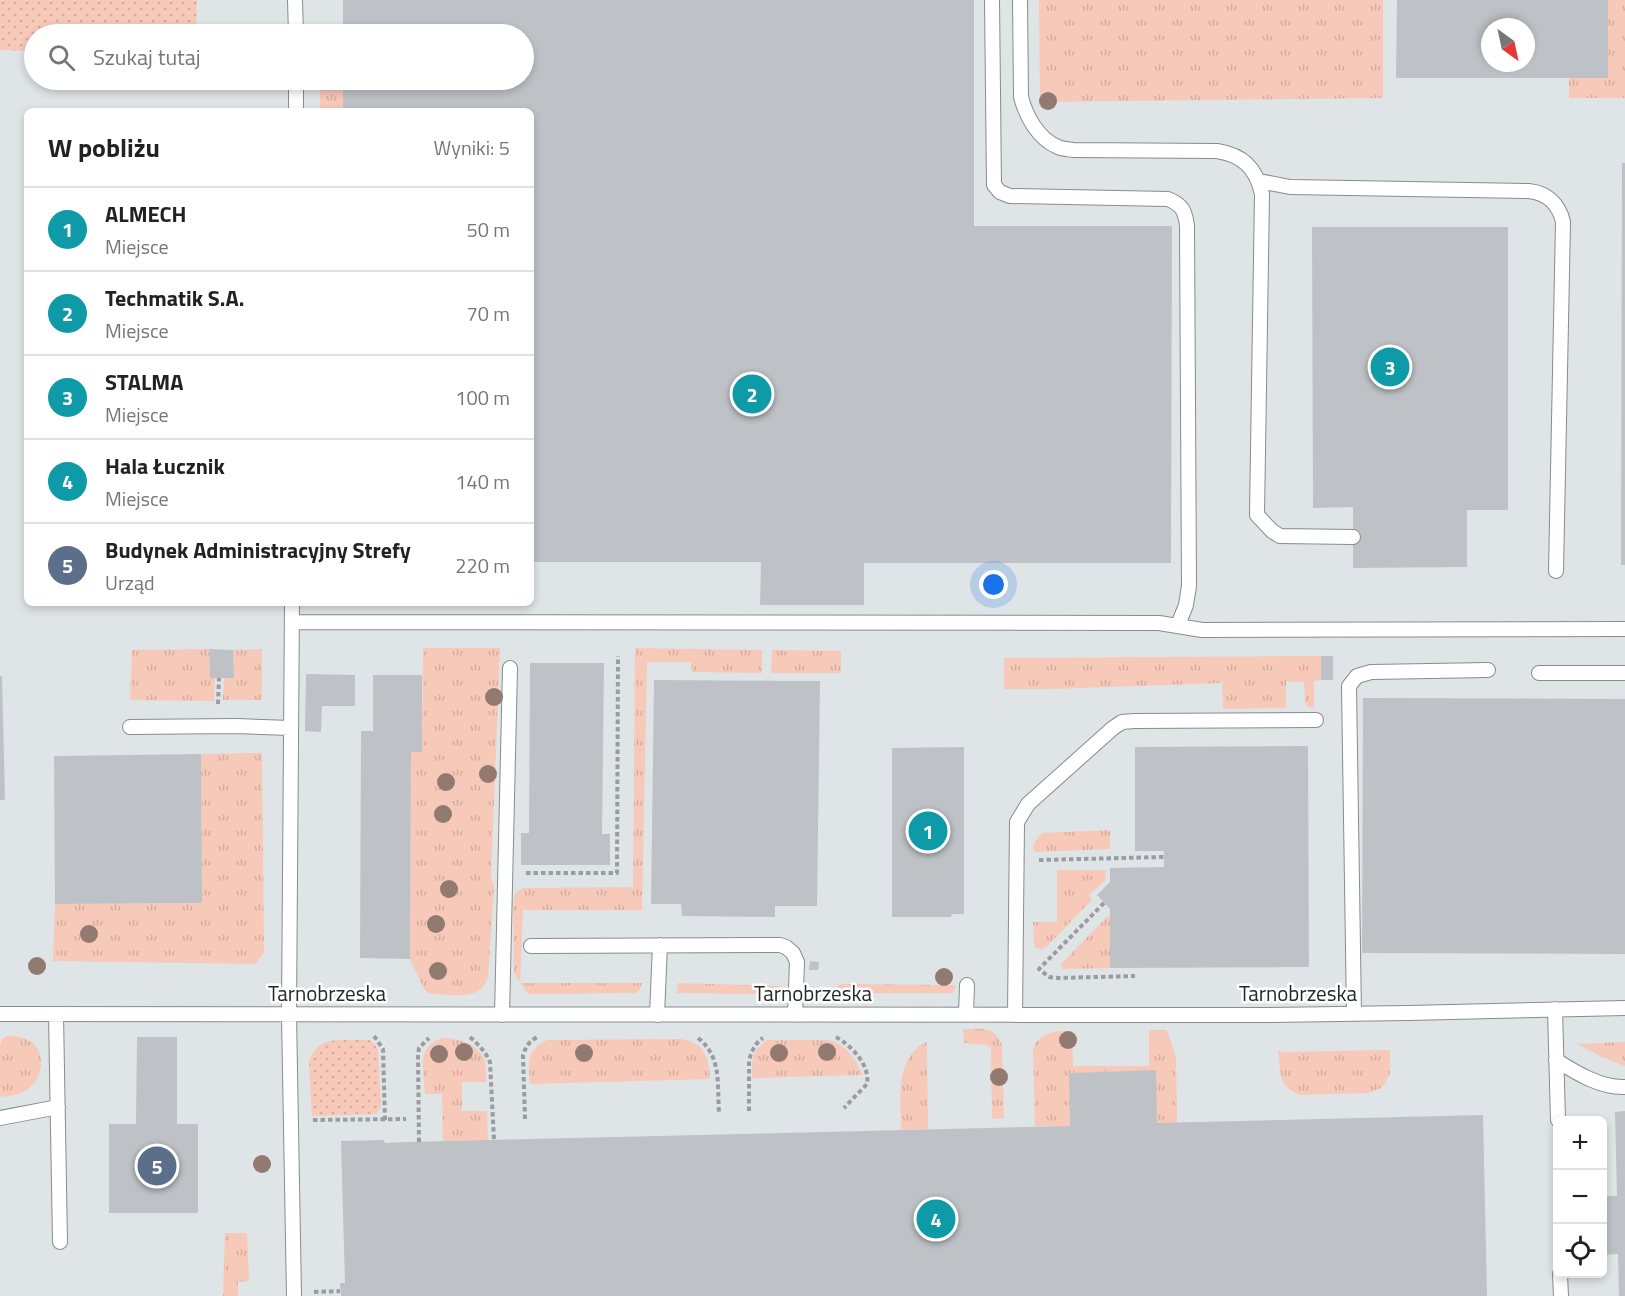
<!DOCTYPE html>
<html lang="pl">
<head>
<meta charset="utf-8">
<style>
	body { margin:0; font-family:"Titillium Web",sans-serif; background:#f2f2f2; color:#222 }
	.controls { position:absolute; right:18px; bottom:18px; display:grid; overflow:hidden; border-radius:9px; box-shadow:0 3px 9px #0003 }
	.controls button { width:54px; height:54px; display:grid; place-items:center; padding:0; border:0; border-bottom:2px solid #e0e0e0; background:#fff; color:#222; font:30px sans-serif }
	.compass { position:absolute; left:1481px; top:18px; width:54px; height:54px; border-radius:50%; background:#fff; box-shadow:0 3px 9px #0003; rotate:147deg }
	.you { position:absolute; left:994px; top:585px; width:21px; height:21px; margin:-15px; border:4px solid #fff; border-radius:50%; background:#1a73e8; box-shadow:0 0 0 9px #1a73e833 }
	.badge { display:grid; place-items:center; width:39px; height:39px; border-radius:50%; background:#0f766e; color:#fff; font-size:20px; font-weight:700 }
	.pin { position:absolute; translate:-50% -50%; border:3px solid #fff; box-shadow:0 2px 6px #0006 }
	.list { margin:0; padding:0; list-style:none }
	h2 { display:flex; justify-content:space-between; align-items:center; height:78px; margin:0; padding:0 24px; font-size:26px }
	h2 small { font-size:20px; font-weight:400; color:#767676 }
	.list li { display:grid; grid-template-columns:39px 1fr auto; gap:18px; align-items:center; box-sizing:border-box; height:84px; padding:0 24px; border-top:2px solid #e0e0e0 }
	.list b { display:block; font-size:22px; white-space:nowrap }
	.list p { margin:0; font-size:20px; white-space:nowrap; color:#767676 }
	.list em { font-size:20px; font-style:normal; color:#767676 }
	.icon { flex:none; width:33px; height:33px; fill:none; stroke:currentColor; stroke-width:2; stroke-linecap:round; stroke-linejoin:round }
	.map { position:relative; flex:none; width:1625px; height:1296px; overflow:hidden }
	.search { position:absolute; background:#fff; box-shadow:0 3px 9px #0003; left:24px; top:24px; width:510px; height:66px; display:flex; align-items:center; gap:15px; box-sizing:border-box; padding:0 21px; border-radius:33px; color:#767676; font-size:22px }
	.panel { position:absolute; background:#fff; box-shadow:0 3px 9px #0003; left:24px; top:108px; width:510px; height:498px; border-radius:9px }
	.map>svg:first-child { display:block }
	.grass { fill:url(#grass-tufts) }
	.garden { fill:url(#garden-dots) }
	.building { fill:#bec2c6; fill-rule:evenodd }
	.lines { fill:none; stroke-linecap:round; stroke-linejoin:round }
	.lane-casing { stroke:#878c8f; stroke-width:16 }
	.path { stroke:#9a9da0; stroke-width:4; stroke-dasharray:4.5 3; stroke-linecap:butt }
	.lane { stroke:#fff; stroke-width:14 }
	.tree { fill:#937a71 }
	.labels { text-anchor:middle; dominant-baseline:central; stroke-width:5; stroke-linejoin:round; paint-order:stroke }
	.street-label { font-size:21px; fill:#262829; stroke:#fff }
</style>
</head>
<body>
<div class="map">
<svg width="1625" height="1296" viewBox="0 0 1625 1296">
	<defs>
		<pattern id="grass-tufts" width="24" height="20" patternUnits="userSpaceOnUse" patternTransform="scale(1.5)"><rect width="24" height="20" fill="#f7c9b8"/><path d="M3 7l-1-3M5 7V3M7 7l1-3M15 17l-1-3M17 17v-4M19 17l1-3" fill="none" stroke="#d4ad9e"/></pattern>
		<pattern id="garden-dots" width="8" height="8" patternUnits="userSpaceOnUse" patternTransform="scale(1.5)"><rect width="8" height="8" fill="#f7c9b8"/><path d="M2 2h.1M6 6h.1" fill="none" stroke="#d4ad9e" stroke-width="1.8" stroke-linecap="round"/></pattern>
	</defs>
	<rect width="100%" height="100%" fill="#dfe4e7"/>
	<!-- grass -->
	<path class="grass" d="M 1039,0 L 1383,0 L 1383,98 L 1040,102 Z
		M 1568,0 L 1625,0 L 1625,98 L 1569,98 Z
		M 320,80 L 343,80 L 343,111 L 320,111 Z
		M 423,648 L 500,648 L 491,877 L 494,886 L 488,978 C 486,981 485,984 483,987 C 471,1000 444,994 428,993 L 424,989 L 410,959 L 411,752 L 422,751 Z
		M 635,648 L 762,650 L 762,673 L 692,672 L 691,662 L 647,662 L 642,910 L 523,910 L 520,983 L 642,983 L 640,990 L 635,993 L 528,994 L 514,973 L 513,903 L 515,893 L 523,888 L 633,887 Z
		M 209,649 L 210,677 L 215,678 L 214,701 L 130,700 L 132,650 Z
		M 262,649 L 262,700 L 223,700 L 224,678 L 234,677 L 233,650 Z
		M 772,650 L 841,651 L 841,673 L 771,673 Z
		M 1321,656 L 1321,680 L 1314,681 L 1314,708 L 1308,707 L 1305,702 L 1304,682 L 1286,681 L 1286,708 L 1223,709 L 1222,683 L 1051,689 L 1004,689 L 1004,658 Z
		M 262,753 L 264,953 L 255,964 L 53,961 L 55,904 L 202,903 L 201,754 Z
		M 1110,830 L 1110,849 L 1035,852 L 1033,847 L 1035,842 L 1042,833 Z
		M 1057,870 L 1106,870 L 1105,881 L 1089,895 L 1092,900 L 1047,946 L 1042,949 L 1036,948 L 1034,943 L 1033,922 L 1057,922 Z
		M 1110,914 L 1110,968 L 1062,969 L 1061,964 Z
		M 678,983 L 783,986 L 775,994 L 677,993 Z
		M 837,985 L 846,984 L 956,985 L 953,993 L 838,993 Z
		M 963,1029 C 982,1029 994,1025 1002,1045 L 1004,1118 L 992,1119 L 991,1048 L 986,1045 L 964,1043 Z
		M 1149,1030 L 1167,1030 L 1176,1057 L 1177,1123 L 1157,1123 L 1155,1070 L 1069,1073 L 1070,1126 L 1035,1126 L 1033,1049 C 1040,1031 1055,1031 1072,1031 L 1073,1066 L 1149,1066 Z
		M 7,1036 C 14,1036 24,1037 30,1041 C 47,1052 43,1079 27,1090 C 19,1095 10,1096 0,1097 L 0,1046 L 2,1039 Z
		M 445,1038 C 461,1039 480,1045 485,1062 C 486,1068 486,1076 486,1082 L 462,1082 L 462,1111 L 487,1111 L 488,1140 L 443,1142 L 442,1094 L 425,1094 C 424,1070 415,1044 445,1038 Z
		M 680,1039 C 704,1042 709,1057 710,1079 L 530,1084 C 529,1062 525,1052 547,1040 Z
		M 767,1040 L 828,1040 C 846,1043 855,1059 863,1075 L 752,1078 C 751,1061 752,1050 767,1040 Z
		M 927,1042 L 928,1129 L 901,1130 C 901,1101 894,1056 927,1042 Z
		M 1625,1042 L 1625,1066 L 1602,1057 L 1577,1044 Z
		M 1278,1050 L 1283,1052 L 1390,1050 L 1390,1074 L 1386,1082 L 1381,1088 L 1376,1090 L 1368,1093 L 1301,1095 C 1277,1087 1281,1072 1278,1050 Z
		M 225,1233 L 247,1233 L 249,1281 L 238,1282 L 238,1296 L 223,1296 Z"/>
	<!-- garden -->
	<path class="garden" d="M 0,0 L 197,0 L 196,34 L 34,34 L 34,51 L 0,50 Z
		M 369,1040 L 374,1043 L 378,1050 L 381,1107 L 376,1114 L 312,1116 L 309,1063 C 316,1033 346,1041 369,1040 Z"/>
	<!-- building -->
	<path class="building" d="M 343,0 L 974,0 L 974,226 L 1172,226 L 1171,563 L 864,563 L 864,605 L 760,605 L 761,562 L 531,562 L 531,111 L 343,111 L 343,80 L 524,80 L 524,34 L 343,34 Z
		M 1397,0 L 1608,0 L 1608,78 L 1396,78 ZM 1490,27 L 1526,27 L 1526,63 L 1490,63 Z
		M 1622,163 L 1625,163 L 1625,565 L 1621,565 Z
		M 1312,227 L 1508,227 L 1508,510 L 1467,510 L 1467,567 L 1353,568 L 1353,507 L 1313,508 Z
		M 209,649 L 233,650 L 234,678 L 210,678 Z
		M 1321,656 L 1333,656 L 1333,680 L 1321,680 Z
		M 530,663 L 604,663 L 602,834 L 610,834 L 610,865 L 521,865 L 521,833 L 529,833 Z
		M 306,674 L 355,675 L 355,706 L 322,706 L 321,732 L 305,731 Z
		M 373,675 L 422,675 L 422,752 L 411,752 L 410,959 L 360,958 L 361,731 L 373,731 Z
		M 0,676 L 2,676 L 5,800 L 0,800 Z
		M 654,680 L 820,681 L 817,906 L 775,906 L 775,917 L 682,916 L 681,904 L 651,904 Z
		M 1363,698 L 1625,699 L 1625,954 L 1362,953 Z
		M 1308,746 L 1309,967 L 1110,968 L 1110,909 L 1097,895 L 1110,882 L 1110,868 L 1164,867 L 1164,851 L 1135,851 L 1135,747 Z
		M 964,747 L 964,914 L 952,914 L 951,917 L 892,917 L 892,748 Z
		M 201,754 L 202,903 L 55,904 L 54,756 Z
		M 810,961 L 819,962 L 818,970 L 809,970 Z
		M 137,1037 L 177,1037 L 177,1124 L 198,1124 L 198,1213 L 109,1213 L 109,1124 L 136,1124 Z
		M 1156,1070 L 1157,1123 L 1483,1115 L 1487,1296 L 341,1296 L 340,1283 L 345,1283 L 341,1141 L 384,1140 L 385,1143 L 407,1142 L 1070,1126 L 1069,1073 Z
		M 1625,1111 L 1625,1296 L 1619,1296 L 1618,1254 L 1602,1255 L 1602,1196 L 1617,1196 L 1615,1112 Z"/>
	<g class="lines">
		<!-- lane casing -->
		<g class="lane-casing">
			<path id="lane" d="M 295,0 L 296,34
				M 992,0 L 994,185 L 1000,192 L 1010,196 L 1168,199 C 1182,205 1185,210 1187,226 L 1189,586 L 1186,605 L 1178,625
				M 1020,0 L 1021,97 C 1026,116 1038,139 1058,147 C 1062,149 1068,149 1073,150 L 1217,151 C 1243,155 1256,168 1262,194 L 1257,515 L 1272,531 L 1280,536 L 1353,537
				M 296,80 L 296,111
				M 1259,181 L 1290,187 L 1529,191 C 1547,193 1559,204 1563,222 L 1556,571
				M 292,603 L 289,1014 L 294,1296
				M 292,622 L 1159,623 L 1202,630 L 1625,629
				M 1539,673 L 1625,673
				M 130,727 L 236,726 L 291,728
				M 531,946 L 780,945 L 786,947 L 793,953 L 797,962 L 795,1015
				M 1555,1009 L 1558,1120
				M 0,1014 L 1263,1015 L 1408,1013 L 1625,1008
				M 56,1014 L 60,1242
				M 1354,1014 L 1349,686 L 1357,676 L 1371,672 L 1488,670
				M 502,1015 L 510,668
				M 657,1015 L 660,945
				M 966,1015 L 967,985
				M 1015,1015 L 1017,822 L 1028,804 L 1113,728 L 1122,722 L 1134,721 L 1316,720
				M 1556,1060 C 1576,1073 1601,1088 1625,1087
				M 0,1118 L 58,1107
				M 1560,1274 L 1561,1296"/>
		</g>
		<!-- path -->
		<path class="path" d="M 218,704 L 219,678
			M 1039,860 L 1164,857
			M 526,873 L 617,873 L 618,656
			M 1104,903 L 1039,969 L 1049,977 L 1058,978 L 1135,976
			M 374,1036 L 383,1049 L 385,1120
			M 470,1037 C 479,1045 485,1051 490,1062 L 494,1140
			M 836,1037 C 852,1046 870,1065 867,1084 L 844,1108
			M 698,1038 C 722,1057 717,1084 719,1112
			M 749,1111 L 749,1061 C 751,1052 755,1043 763,1038
			M 525,1119 L 523,1055 C 526,1046 529,1042 537,1037
			M 313,1120 L 406,1119
			M 419,1142 L 418,1055 L 419,1048 L 429,1038
			M 314,1292 L 340,1291"/>
		<!-- lane -->
		<use href="#lane" class="lane"/>
	</g>
	<!-- trees -->
	<g class="tree">
		<circle cx="1048" cy="101" r="9"/>
		<circle cx="494" cy="697" r="9"/>
		<circle cx="488" cy="774" r="9"/>
		<circle cx="446" cy="782" r="9"/>
		<circle cx="443" cy="814" r="9"/>
		<circle cx="449" cy="889" r="9"/>
		<circle cx="436" cy="924" r="9"/>
		<circle cx="89" cy="934" r="9"/>
		<circle cx="37" cy="966" r="9"/>
		<circle cx="438" cy="971" r="9"/>
		<circle cx="944" cy="977" r="9"/>
		<circle cx="1068" cy="1040" r="9"/>
		<circle cx="464" cy="1052" r="9"/>
		<circle cx="827" cy="1052" r="9"/>
		<circle cx="584" cy="1053" r="9"/>
		<circle cx="779" cy="1053" r="9"/>
		<circle cx="439" cy="1054" r="9"/>
		<circle cx="999" cy="1077" r="9"/>
		<circle cx="262" cy="1164" r="9"/>
	</g>
	<g class="labels">
		<!-- street labels -->
		<g class="street-label">
			<text x="327" y="993">Tarnobrzeska</text>
			<text x="813" y="993">Tarnobrzeska</text>
			<text x="1298" y="993">Tarnobrzeska</text>
		</g>
	</g>
</svg>
<div class="controls">
<button>+</button>
<button>−</button>
<button><svg class="icon" aria-label="locate" viewBox="0 0 24 24"><circle cx="12" cy="12" r="6"/><path d="M12 2v4M12 18v4M2 12h4M18 12h4"/></svg></button>
</div>
<svg class="compass" viewBox="-18 -18 36 36"><path d="M0-13l5 13h-10z" fill="#e53935"/><path d="M0 13l5-13h-10z" fill="#767676"/></svg>
<div class="you"></div>
<div class="pin badge" style="left:928px;top:831px;background:#0f9aa8">1</div>
<div class="pin badge" style="left:752px;top:394px;background:#0f9aa8">2</div>
<div class="pin badge" style="left:1390px;top:367px;background:#0f9aa8">3</div>
<div class="pin badge" style="left:936px;top:1219px;background:#0f9aa8">4</div>
<div class="pin badge" style="left:157px;top:1166px;background:#5c6f8a">5</div>
<div class="search"><svg class="icon" aria-label="search" viewBox="0 0 24 24"><circle cx="10" cy="10" r="6"/><path d="M15 15l6 6"/></svg>Szukaj tutaj</div>
<section class="panel">
<h2>W pobliżu<small>Wyniki: 5</small></h2>
<ul class="list">
<li><span class="badge" style="background:#0f9aa8">1</span><div><b>ALMECH</b><p>Miejsce</p></div><em>50 m</em></li>
<li><span class="badge" style="background:#0f9aa8">2</span><div><b>Techmatik S.A.</b><p>Miejsce</p></div><em>70 m</em></li>
<li><span class="badge" style="background:#0f9aa8">3</span><div><b>STALMA</b><p>Miejsce</p></div><em>100 m</em></li>
<li><span class="badge" style="background:#0f9aa8">4</span><div><b>Hala Łucznik</b><p>Miejsce</p></div><em>140 m</em></li>
<li><span class="badge" style="background:#5c6f8a">5</span><div><b>Budynek Administracyjny Strefy</b><p>Urząd</p></div><em>220 m</em></li>
</ul>
</section>
</div>
</body>
</html>
